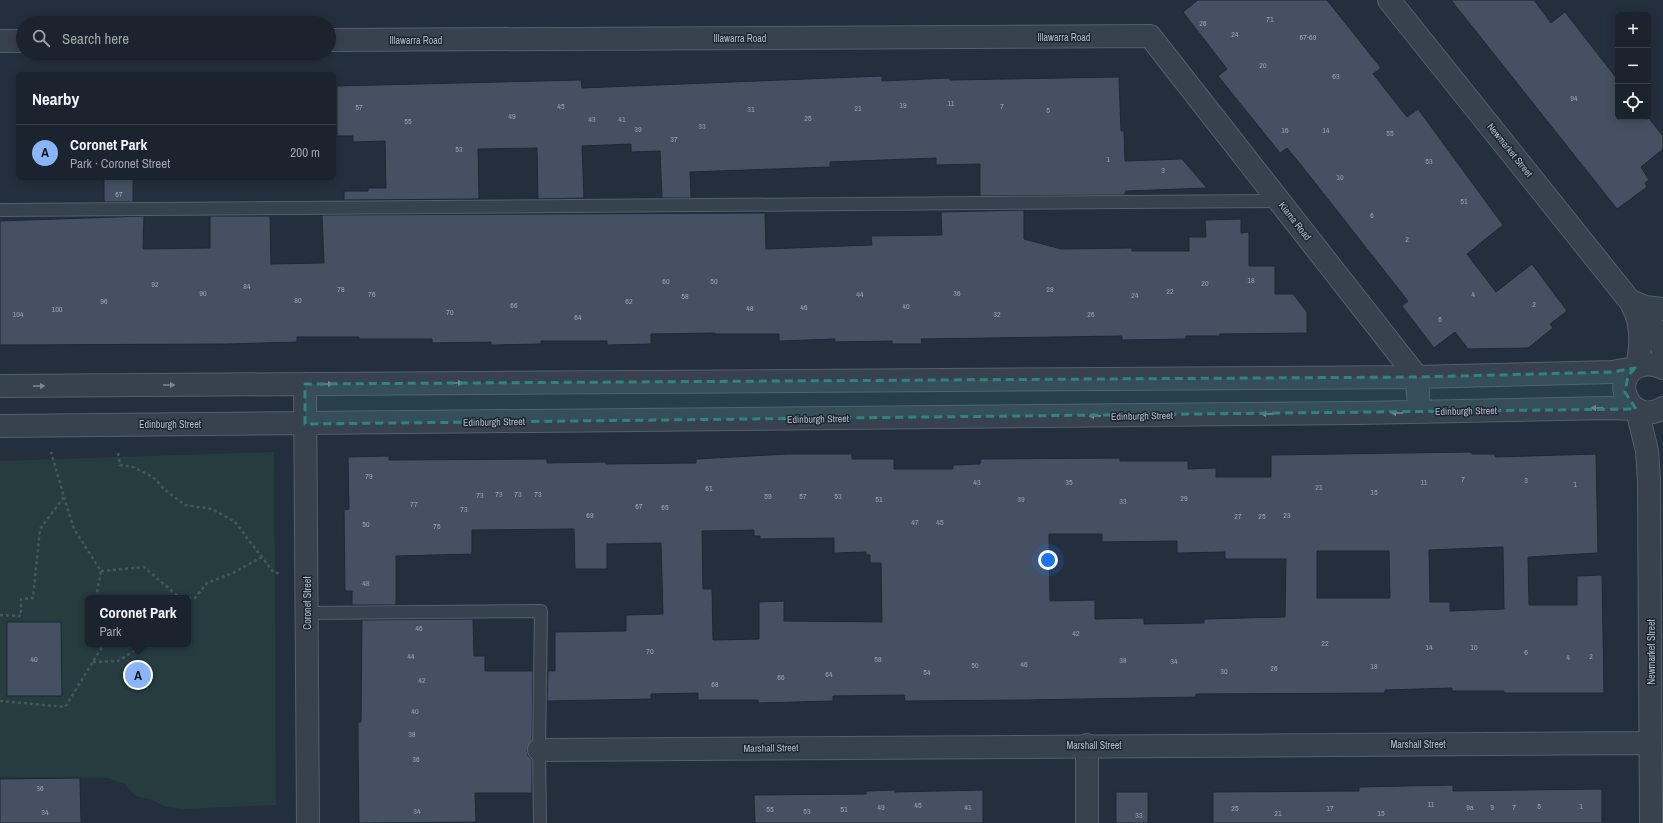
<!DOCTYPE html>
<html lang="en">
<head>
<meta charset="utf-8">
<style>
	body { margin:0; font-family:"Archivo Narrow",sans-serif; background:#282f3a; color:#f1f3f6 }
	.controls { position:absolute; right:12px; top:12px; display:grid; overflow:hidden; border-radius:6px; box-shadow:0 2px 10px #0003 }
	.controls button { width:36px; height:36px; display:grid; place-items:center; padding:0; border:0; border-bottom:1px solid #39404a; background:#1b232e; color:#f1f3f6; font:20px sans-serif }
	.you { position:absolute; left:1048px; top:560px; width:14px; height:14px; margin:-10px; border:3px solid #fff; border-radius:50%; background:#1a73e8; box-shadow:0 0 0 6px #1a73e833 }
	.badge { display:grid; place-items:center; width:26px; height:26px; border-radius:50%; background:#8ab4f8; color:#111; font-size:13px; font-weight:700 }
	.pin { position:absolute; translate:-50% -50%; border:2px solid #fff; box-shadow:0 1px 4px #0006 }
	.popup { position:absolute; left:85px; top:595px; width:106px; height:52px; box-sizing:border-box; display:grid; place-content:center; border-radius:6px; background:#1b232e; filter:drop-shadow(0 1px 3px #0005); font-size:13px; white-space:nowrap; color:#a0a4aa }
	.popup b { font-size:15px; color:#f1f3f6 }
	.popup::after { content:''; position:absolute; left:50%; top:100%; margin-left:-8px; border:8px solid transparent; border-top-color:#1b232e }
	.list { margin:0; padding:0; list-style:none }
	h2 { display:flex; justify-content:space-between; align-items:center; height:52px; margin:0; padding:0 16px; font-size:17px }
	h2 small { font-size:13px; font-weight:400; color:#a0a4aa }
	.list li { display:grid; grid-template-columns:26px 1fr auto; gap:12px; align-items:center; box-sizing:border-box; height:56px; padding:0 16px; border-top:1px solid #39404a }
	.list b { display:block; font-size:15px; white-space:nowrap }
	.list p { margin:0; font-size:13px; white-space:nowrap; color:#a0a4aa }
	.list em { font-size:13px; font-style:normal; color:#a0a4aa }
	.icon { flex:none; width:22px; height:22px; fill:none; stroke:currentColor; stroke-width:2; stroke-linecap:round; stroke-linejoin:round }
	.map { position:relative; flex:none; width:1663px; height:823px; overflow:hidden }
	.search { position:absolute; background:#1b232e; box-shadow:0 2px 10px #0003; left:16px; top:16px; width:320px; height:44px; display:flex; align-items:center; gap:10px; box-sizing:border-box; padding:0 14px; border-radius:22px; color:#a0a4aa; font-size:15px }
	.panel { position:absolute; background:#1b232e; box-shadow:0 2px 10px #0003; left:16px; top:72px; width:320px; height:108px; border-radius:6px }
	.map>svg:first-child { display:block }
	.green { fill:#263c3f; fill-rule:evenodd }
	.building { fill:#455162; stroke:#1f2835; fill-rule:evenodd }
	.lines { fill:none; stroke-linecap:round; stroke-linejoin:round }
	.service-casing { stroke:#565f6c; stroke-width:14 }
	.minor-casing { stroke:#565f6c; stroke-width:24 }
	.path { stroke:#44595c; stroke-width:2.5; stroke-dasharray:3 3; stroke-linecap:butt }
	.service { stroke:#38414e; stroke-width:12 }
	.minor { stroke:#38414e; stroke-width:22 }
	.oneway { fill:#7c8592 }
	.marked { fill:#308480; fill-opacity:0.2; stroke:#308480; stroke-width:3; stroke-dasharray:8 5; stroke-linejoin:round }
	.labels { text-anchor:middle; dominant-baseline:central; stroke-width:3; stroke-linejoin:round; paint-order:stroke }
	.number-label { font-size:8px; fill:#98a1af }
	.street-label { font-size:10px; fill:#b4bcc9; stroke:#1d2633 }
</style>
</head>
<body>
<div class="map">
<svg width="1663" height="823" viewBox="0 0 1663 823">
	<rect width="100%" height="100%" fill="#242f3e"/>
	<!-- green -->
	<path class="green" d="M 274,452 L 276,805 L 183,809 L 166,807 L 150,799 L 135,796 L 125,784 L 108,778 L 0,777 L 0,461 ZM 88,598 L 188,598 L 188,644 L 88,644 Z"/>
	<!-- building -->
	<path class="building" d="M 1198,0 L 1327,0 L 1381,68 L 1373,74 L 1407,117 L 1418,109 L 1503,225 L 1467,254 L 1496,292 L 1532,264 L 1567,311 L 1550,324 L 1553,328 L 1528,348 L 1468,349 L 1455,332 L 1434,348 L 1402,306 L 1408,301 L 1301,165 L 1287,148 L 1280,153 L 1218,76 L 1227,69 L 1183,12 Z
		M 1451,0 L 1534,0 L 1551,23 L 1565,12 L 1618,80 L 1618,117 L 1648,117 L 1663,136 L 1663,149 L 1641,167 L 1649,180 L 1645,183 L 1647,187 L 1617,209 Z
		M 882,76 L 882,81 L 950,78 L 950,80 L 1119,77 L 1121,131 L 1124,131 L 1125,161 L 1182,159 L 1207,188 L 1126,191 L 1124,195 L 980,196 L 980,164 L 936,165 L 936,158 L 830,162 L 830,167 L 690,172 L 691,198 L 662,198 L 660,151 L 631,152 L 631,144 L 582,146 L 584,198 L 538,199 L 537,148 L 478,149 L 479,199 L 344,200 L 344,191 L 368,191 L 368,188 L 386,188 L 385,141 L 353,142 L 353,136 L 337,136 L 337,86 L 581,80 L 582,88 Z
		M 104,178 L 133,178 L 133,202 L 104,202 Z
		M 1024,210 L 1024,239 L 1061,249 L 1132,248 L 1132,251 L 1189,251 L 1189,237 L 1206,237 L 1205,220 L 1241,219 L 1241,233 L 1249,232 L 1249,266 L 1275,266 L 1275,294 L 1293,294 L 1307,312 L 1307,333 L 1220,334 L 1220,336 L 1186,336 L 1186,339 L 1122,340 L 1122,336 L 921,339 L 922,344 L 892,344 L 892,341 L 835,342 L 835,339 L 779,341 L 779,334 L 715,334 L 715,333 L 651,334 L 651,344 L 607,345 L 607,341 L 541,341 L 541,344 L 491,345 L 491,342 L 432,343 L 432,339 L 359,339 L 359,337 L 297,337 L 297,342 L 227,344 L 0,345 L 0,221 L 144,216 L 143,249 L 210,248 L 210,216 L 270,216 L 271,264 L 324,263 L 322,215 L 765,213 L 766,249 L 872,245 L 871,236 L 942,235 L 941,212 Z
		M 1472,452 L 1472,454 L 1495,454 L 1495,457 L 1596,454 L 1598,553 L 1528,557 L 1529,605 L 1577,605 L 1577,576 L 1602,575 L 1604,693 L 1504,693 L 1504,691 L 1452,691 L 1452,688 L 1385,690 L 1385,693 L 1196,694 L 1196,697 L 1025,700 L 905,701 L 904,695 L 833,696 L 833,701 L 758,703 L 758,700 L 698,700 L 698,693 L 651,694 L 651,699 L 547,701 L 548,671 L 555,671 L 555,632 L 626,631 L 626,615 L 663,614 L 661,543 L 607,544 L 607,569 L 575,569 L 574,529 L 472,530 L 472,554 L 396,556 L 396,605 L 352,605 L 352,591 L 345,591 L 344,510 L 349,509 L 348,457 L 389,456 L 389,460 L 547,459 L 547,463 L 606,462 L 606,464 L 696,463 L 696,459 L 788,454 L 852,454 L 852,459 L 894,459 L 894,469 L 953,469 L 953,465 L 980,464 L 981,459 L 1120,458 L 1120,461 L 1188,461 L 1188,469 L 1216,468 L 1216,477 L 1271,477 L 1271,455 ZM 754,530 L 754,536 L 760,536 L 760,539 L 834,538 L 834,553 L 866,552 L 866,555 L 870,555 L 870,563 L 881,563 L 882,622 L 784,621 L 784,601 L 759,602 L 759,639 L 713,640 L 712,589 L 703,589 L 702,531 ZM 1049,534 L 1102,534 L 1102,542 L 1177,541 L 1177,553 L 1225,552 L 1225,559 L 1286,559 L 1285,617 L 1204,619 L 1204,623 L 1144,624 L 1144,618 L 1095,619 L 1095,600 L 1050,601 ZM 1503,547 L 1504,609 L 1450,611 L 1450,602 L 1430,602 L 1429,550 ZM 1317,551 L 1389,551 L 1390,598 L 1317,598 Z
		M 473,619 L 474,656 L 485,656 L 485,671 L 533,671 L 532,740 L 527,750 L 528,756 L 532,760 L 532,793 L 475,793 L 476,822 L 359,823 L 358,748 L 358,722 L 361,722 L 362,620 Z
		M 7,622 L 61,622 L 62,696 L 7,696 Z
		M 80,778 L 81,823 L 0,823 L 0,779 Z
		M 1453,785 L 1453,791 L 1602,789 L 1602,823 L 1213,823 L 1213,792 L 1359,791 L 1359,787 Z
		M 895,790 L 895,792 L 983,790 L 983,823 L 755,823 L 754,795 L 866,794 L 866,791 Z
		M 1116,792 L 1148,792 L 1148,823 L 1116,823 Z"/>
	<g class="lines">
		<!-- service casing -->
		<g class="service-casing">
			<path id="service" d="M 0,210 L 1279,201
				M 307,613 L 541,611 L 539,750 L 540,823"/>
		</g>
		<!-- minor casing -->
		<g class="minor-casing">
			<path id="minor" d="M 1389,0 L 1630,301 L 1656,331 L 1663,350
				M 329,40 L 1150,36 L 1417,377 L 1419,412
				M 0,41 L 23,41
				M 1630,301 L 1645,307 L 1663,309
				M 1633,307 C 1643,325 1641,348 1637,367
				M 1663,368 C 1655,364 1648,363 1639,366 C 1608,379 1631,427 1663,408
				M 305,384 L 308,823
				M 0,386 L 1417,377 L 1612,372 L 1635,368
				M 1637,410 L 1647,451 L 1649,481 L 1651,823
				M 0,426 L 1359,413 L 1607,408 L 1636,409
				M 539,750 L 1650,743
				M 1087,823 L 1087,745"/>
		</g>
		<!-- path -->
		<path class="path" d="M 118,453 L 120,465 L 133,467 L 153,477 L 164,489 L 185,505 L 212,509 L 235,522 L 274,573 L 279,573
			M 64,497 L 74,529 L 101,571 L 96,598
			M 101,571 L 144,567 L 180,598
			M 188,598 L 195,598 L 207,583 L 233,573 L 262,557
			M 0,615 L 21,616 L 21,599 L 33,598 L 40,529 L 64,497 L 51,452
			M 93,662 L 118,661 L 145,644
			M 0,701 L 65,707 L 104,644"/>
		<!-- service -->
		<use href="#service" class="service"/>
		<!-- minor -->
		<use href="#minor" class="minor"/>
	</g>
	<!-- one-way arrows -->
	<defs><path id="oneway-solid" d="M-6-.8H1V-3.2L6.5 0L1 3.2V.8H-6Z"/></defs>
	<g class="oneway">
		<use href="#oneway-solid" transform="translate(457 383)"/>
		<use href="#oneway-solid" transform="translate(327 384)"/>
		<use href="#oneway-solid" transform="translate(169 385)"/>
		<use href="#oneway-solid" transform="translate(39 386)"/>
		<use href="#oneway-solid" transform="translate(1597 408) rotate(179)"/>
		<use href="#oneway-solid" transform="translate(1397 413) rotate(179)"/>
		<use href="#oneway-solid" transform="translate(1267 414) rotate(179)"/>
		<use href="#oneway-solid" transform="translate(1095 416) rotate(179)"/>
	</g>
	<!-- marked area -->
	<path class="marked" d="M 1635,368 L 1628,376 L 1625,392 L 1636,409 L 305,424 L 305,384 L 1417,377 L 1612,372 Z"/>
	<g class="labels">
		<!-- number labels -->
		<g class="number-label">
			<text x="1270" y="19">71</text>
			<text x="1203" y="23">26</text>
			<text x="1235" y="34">24</text>
			<text x="1308" y="37">67-69</text>
			<text x="1263" y="65">20</text>
			<text x="1336" y="76">63</text>
			<text x="1574" y="98">94</text>
			<text x="951" y="103">11</text>
			<text x="903" y="105">19</text>
			<text x="561" y="106">45</text>
			<text x="1002" y="106">7</text>
			<text x="359" y="107">57</text>
			<text x="858" y="108">21</text>
			<text x="751" y="109">31</text>
			<text x="1048" y="110">5</text>
			<text x="512" y="116">49</text>
			<text x="808" y="118">25</text>
			<text x="592" y="119">43</text>
			<text x="622" y="119">41</text>
			<text x="408" y="121">55</text>
			<text x="702" y="126">33</text>
			<text x="638" y="129">39</text>
			<text x="1285" y="130">16</text>
			<text x="1326" y="130">14</text>
			<text x="1390" y="133">55</text>
			<text x="674" y="139">37</text>
			<text x="459" y="149">53</text>
			<text x="1108" y="159">1</text>
			<text x="1429" y="161">53</text>
			<text x="1163" y="170">3</text>
			<text x="1340" y="177">10</text>
			<text x="119" y="194">67</text>
			<text x="1464" y="201">51</text>
			<text x="1372" y="215">6</text>
			<text x="1407" y="239">2</text>
			<text x="1251" y="280">18</text>
			<text x="666" y="281">60</text>
			<text x="714" y="281">50</text>
			<text x="1205" y="283">20</text>
			<text x="155" y="284">92</text>
			<text x="247" y="286">84</text>
			<text x="341" y="289">78</text>
			<text x="1050" y="289">28</text>
			<text x="1170" y="291">22</text>
			<text x="203" y="293">90</text>
			<text x="957" y="293">36</text>
			<text x="372" y="294">76</text>
			<text x="860" y="294">44</text>
			<text x="1473" y="294">4</text>
			<text x="1135" y="295">24</text>
			<text x="685" y="296">58</text>
			<text x="298" y="300">80</text>
			<text x="104" y="301">96</text>
			<text x="629" y="301">62</text>
			<text x="1534" y="304">2</text>
			<text x="514" y="305">66</text>
			<text x="906" y="306">40</text>
			<text x="804" y="307">46</text>
			<text x="750" y="308">48</text>
			<text x="57" y="309">100</text>
			<text x="450" y="312">70</text>
			<text x="18" y="314">104</text>
			<text x="997" y="314">32</text>
			<text x="1091" y="314">26</text>
			<text x="578" y="317">64</text>
			<text x="1440" y="319">6</text>
			<text x="369" y="476">79</text>
			<text x="1463" y="479">7</text>
			<text x="1526" y="480">3</text>
			<text x="977" y="482">43</text>
			<text x="1069" y="482">35</text>
			<text x="1424" y="482">11</text>
			<text x="1575" y="484">1</text>
			<text x="1319" y="487">21</text>
			<text x="709" y="488">61</text>
			<text x="1374" y="492">15</text>
			<text x="499" y="494">73</text>
			<text x="518" y="494">73</text>
			<text x="538" y="494">73</text>
			<text x="480" y="495">73</text>
			<text x="768" y="496">59</text>
			<text x="803" y="496">57</text>
			<text x="838" y="496">53</text>
			<text x="1184" y="498">29</text>
			<text x="879" y="499">51</text>
			<text x="1021" y="499">39</text>
			<text x="1123" y="501">33</text>
			<text x="414" y="504">77</text>
			<text x="639" y="506">67</text>
			<text x="665" y="507">65</text>
			<text x="464" y="509">73</text>
			<text x="590" y="515">69</text>
			<text x="1287" y="515">23</text>
			<text x="1238" y="516">27</text>
			<text x="1262" y="516">25</text>
			<text x="915" y="522">47</text>
			<text x="940" y="522">45</text>
			<text x="366" y="524">50</text>
			<text x="437" y="526">75</text>
			<text x="366" y="583">48</text>
			<text x="419" y="628">46</text>
			<text x="1076" y="633">42</text>
			<text x="1325" y="643">22</text>
			<text x="1429" y="647">14</text>
			<text x="1474" y="647">10</text>
			<text x="650" y="651">70</text>
			<text x="1526" y="652">6</text>
			<text x="411" y="656">44</text>
			<text x="1591" y="656">2</text>
			<text x="1568" y="657">4</text>
			<text x="34" y="659">40</text>
			<text x="878" y="659">58</text>
			<text x="1123" y="660">38</text>
			<text x="1174" y="661">34</text>
			<text x="1024" y="664">46</text>
			<text x="975" y="665">50</text>
			<text x="1374" y="666">18</text>
			<text x="1274" y="668">26</text>
			<text x="1224" y="671">30</text>
			<text x="927" y="672">54</text>
			<text x="829" y="674">64</text>
			<text x="781" y="677">66</text>
			<text x="422" y="680">42</text>
			<text x="715" y="684">68</text>
			<text x="415" y="711">40</text>
			<text x="412" y="734">38</text>
			<text x="416" y="759">36</text>
			<text x="40" y="788">36</text>
			<text x="1431" y="804">11</text>
			<text x="918" y="805">45</text>
			<text x="1539" y="806">5</text>
			<text x="1581" y="806">1</text>
			<text x="881" y="807">49</text>
			<text x="968" y="807">41</text>
			<text x="1470" y="807">9a</text>
			<text x="1492" y="807">9</text>
			<text x="1514" y="807">7</text>
			<text x="1235" y="808">25</text>
			<text x="1330" y="808">17</text>
			<text x="770" y="809">55</text>
			<text x="844" y="809">51</text>
			<text x="417" y="811">34</text>
			<text x="807" y="811">53</text>
			<text x="45" y="812">34</text>
			<text x="1278" y="813">21</text>
			<text x="1381" y="813">15</text>
			<text x="1139" y="815">33</text>
		</g>
		<!-- street labels -->
		<g class="street-label">
			<text x="1064" y="37">Illawarra Road</text>
			<text x="740" y="38">Illawarra Road</text>
			<text x="416" y="40">Illawarra Road</text>
			<text transform="translate(1510 150) rotate(51)">Newmarket Street</text>
			<text transform="translate(1295 221) rotate(52)">Kiama Road</text>
			<text transform="translate(1466 411) rotate(-1)">Edinburgh Street</text>
			<text transform="translate(1142 416) rotate(-1)">Edinburgh Street</text>
			<text transform="translate(818 419) rotate(-1)">Edinburgh Street</text>
			<text transform="translate(494 422) rotate(-1)">Edinburgh Street</text>
			<text x="170" y="424">Edinburgh Street</text>
			<text transform="translate(307 603) rotate(-90)">Coronet Street</text>
			<text transform="translate(1651 652) rotate(-90)">Newmarket Street</text>
			<text x="1418" y="744">Marshall Street</text>
			<text x="1094" y="745">Marshall Street</text>
			<text transform="translate(771 748) rotate(-1)">Marshall Street</text>
		</g>
	</g>
</svg>
<div class="controls">
<button>+</button>
<button>−</button>
<button><svg class="icon" aria-label="locate" viewBox="0 0 24 24"><circle cx="12" cy="12" r="6"/><path d="M12 2v4M12 18v4M2 12h4M18 12h4"/></svg></button>
</div>
<div class="you"></div>
<div class="pin badge" style="left:138px;top:675px">A</div>
<div class="popup"><b>Coronet Park</b>Park</div>
<div class="search"><svg class="icon" aria-label="search" viewBox="0 0 24 24"><circle cx="10" cy="10" r="6"/><path d="M15 15l6 6"/></svg>Search here</div>
<section class="panel">
<h2>Nearby<small></small></h2>
<ul class="list">
<li><span class="badge">A</span><div><b>Coronet Park</b><p>Park · Coronet Street</p></div><em>200 m</em></li>
</ul>
</section>
</div>
</body>
</html>
